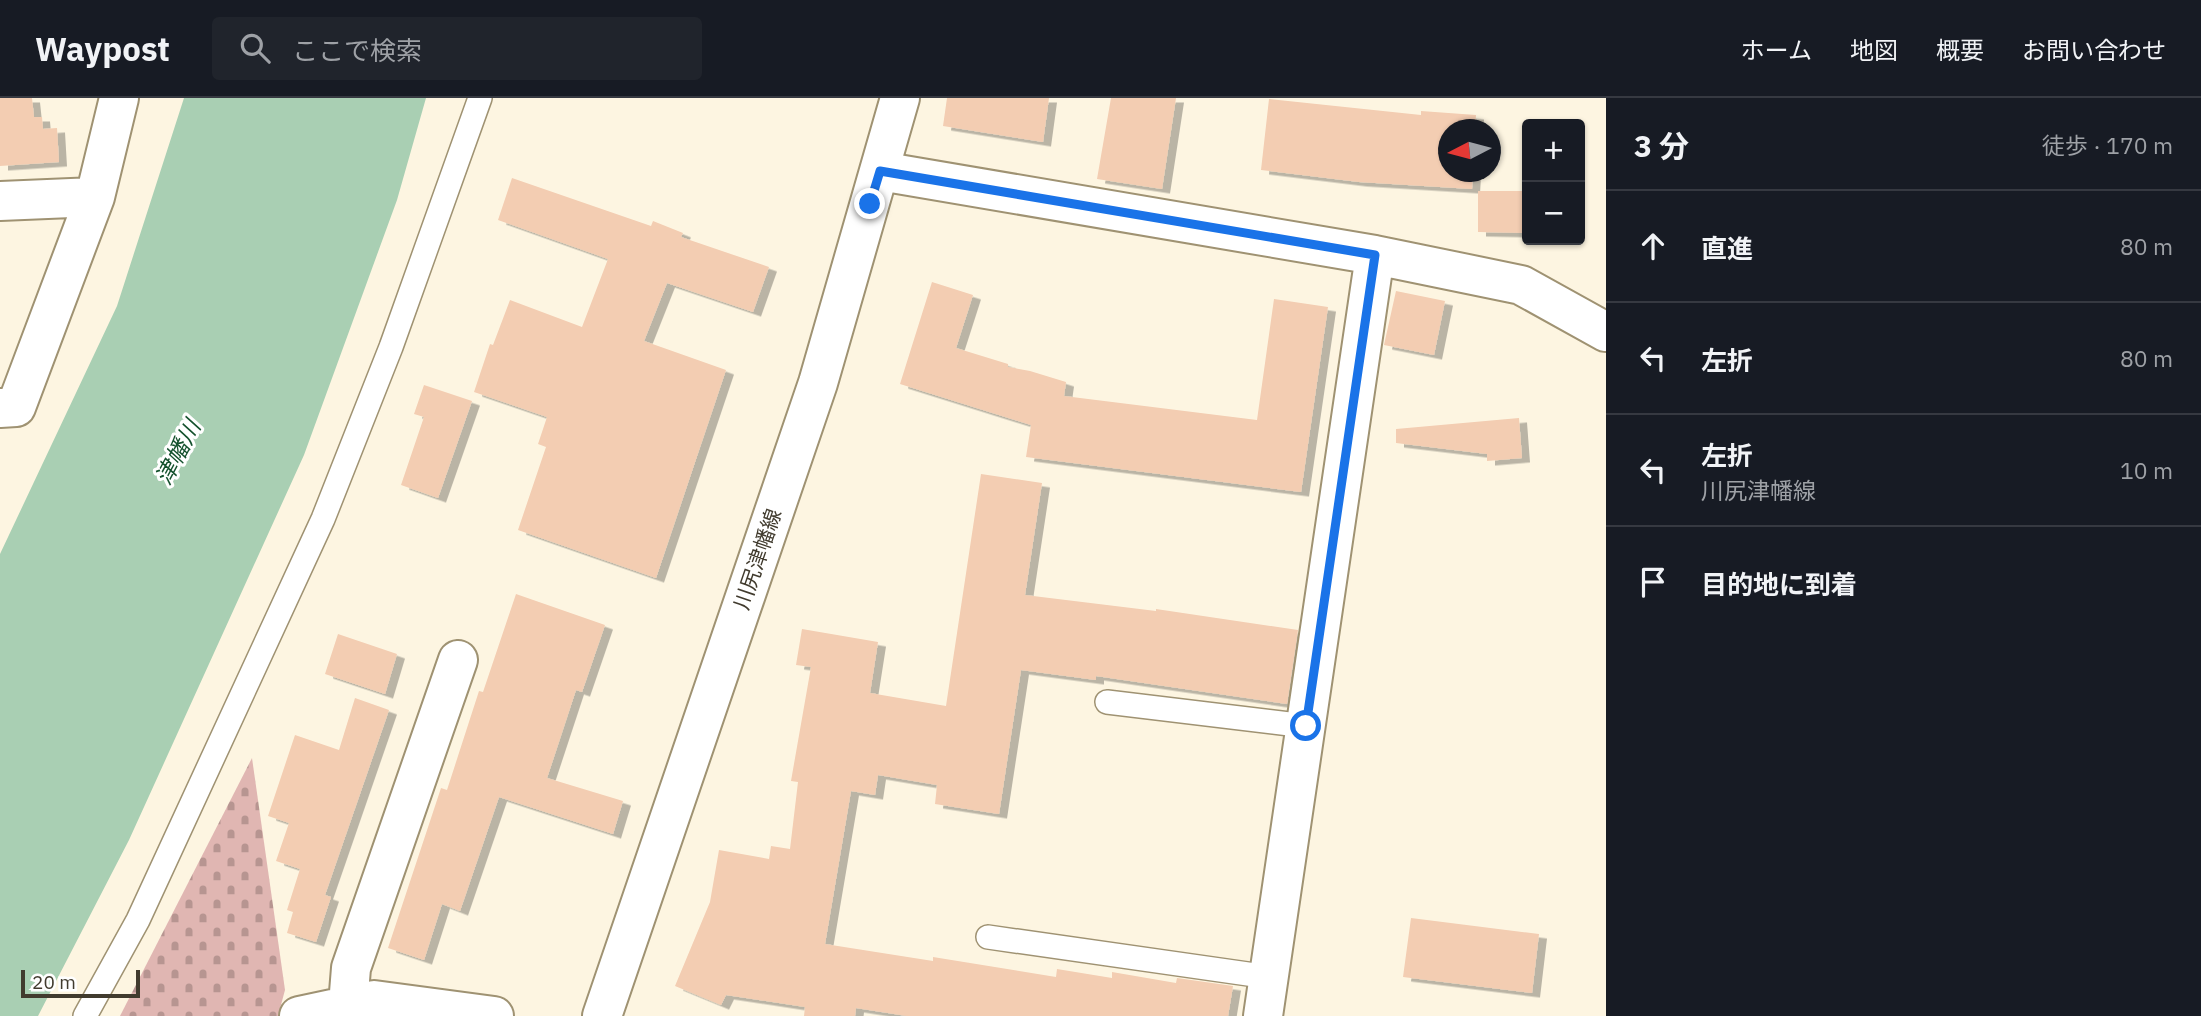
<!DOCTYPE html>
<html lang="ja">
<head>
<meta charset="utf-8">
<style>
	body { margin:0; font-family:"IBM Plex Sans","Noto Sans JP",sans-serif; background:#20242c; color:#f1f3f6 }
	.controls { position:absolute; right:21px; top:21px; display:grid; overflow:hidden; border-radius:7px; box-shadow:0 2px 5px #0004 }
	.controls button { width:63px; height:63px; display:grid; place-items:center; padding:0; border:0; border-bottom:2px solid #363941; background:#171b24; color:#f1f3f6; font:35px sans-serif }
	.compass { position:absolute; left:1438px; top:21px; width:63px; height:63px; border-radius:50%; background:#171b24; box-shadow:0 2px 5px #0004; rotate:264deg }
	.scale { position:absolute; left:21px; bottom:18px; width:119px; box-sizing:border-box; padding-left:7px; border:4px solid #413b2e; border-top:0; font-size:19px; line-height:24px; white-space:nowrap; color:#413b2e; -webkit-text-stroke:5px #fff; paint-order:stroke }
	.stop { position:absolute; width:21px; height:21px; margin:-16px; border:5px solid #1a73e8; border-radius:50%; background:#fff }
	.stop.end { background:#1a73e8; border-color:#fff; box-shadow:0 2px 7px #0008 }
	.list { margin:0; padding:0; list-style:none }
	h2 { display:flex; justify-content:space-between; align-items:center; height:91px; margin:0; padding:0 28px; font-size:30px }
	h2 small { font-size:23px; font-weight:400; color:#9ea1a6 }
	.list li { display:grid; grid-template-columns:46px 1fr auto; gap:21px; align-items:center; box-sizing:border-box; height:112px; padding:0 28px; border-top:2px solid #363941 }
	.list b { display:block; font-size:26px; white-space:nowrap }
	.list p { margin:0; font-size:23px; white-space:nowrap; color:#9ea1a6 }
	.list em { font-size:23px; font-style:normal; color:#9ea1a6 }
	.icon { flex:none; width:38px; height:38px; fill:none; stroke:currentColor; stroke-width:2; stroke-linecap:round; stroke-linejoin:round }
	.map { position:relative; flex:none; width:1606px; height:918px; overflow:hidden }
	header { display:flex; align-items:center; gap:42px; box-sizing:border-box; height:98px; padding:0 35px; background:#171b24; border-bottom:2px solid #363941 }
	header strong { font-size:33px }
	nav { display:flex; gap:38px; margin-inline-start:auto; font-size:24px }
	.search { width:490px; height:63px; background:#20242c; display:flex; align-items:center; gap:18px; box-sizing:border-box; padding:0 24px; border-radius:7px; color:#9ea1a6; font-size:26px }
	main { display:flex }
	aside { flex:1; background:#171b24 }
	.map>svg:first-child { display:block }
	.cemetery { fill:url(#cemetery-stones) }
	.water { fill:#a9cfb3 }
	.building { fill:#f3cdb2; filter:url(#shadow) }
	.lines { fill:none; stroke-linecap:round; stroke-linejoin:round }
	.service-casing { stroke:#9f9272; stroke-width:26 }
	.minor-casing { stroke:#9f9272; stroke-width:42 }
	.secondary-casing { stroke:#9f9272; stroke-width:42 }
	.service { stroke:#fff; stroke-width:23 }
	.minor { stroke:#fff; stroke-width:38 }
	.secondary { stroke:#fff; stroke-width:38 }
	.route { stroke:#1a73e8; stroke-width:9 }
	.labels { text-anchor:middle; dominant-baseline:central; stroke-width:6; stroke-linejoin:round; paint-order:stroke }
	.street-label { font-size:21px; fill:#413b2e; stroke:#fff }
	.water-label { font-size:23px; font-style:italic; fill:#14512d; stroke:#fff }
</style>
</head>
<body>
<header>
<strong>Waypost</strong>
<div class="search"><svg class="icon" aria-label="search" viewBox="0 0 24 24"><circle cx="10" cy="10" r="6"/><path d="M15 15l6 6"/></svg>ここで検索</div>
<nav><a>ホーム</a><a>地図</a><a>概要</a><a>お問い合わせ</a></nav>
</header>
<main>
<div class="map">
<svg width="1606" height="918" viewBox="0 0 1606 918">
	<defs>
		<pattern id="cemetery-stones" width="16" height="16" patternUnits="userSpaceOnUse" patternTransform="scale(1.75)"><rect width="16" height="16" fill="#e0b6b2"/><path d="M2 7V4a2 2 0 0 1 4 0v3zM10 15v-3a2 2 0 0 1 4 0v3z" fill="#b79591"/></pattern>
		<filter id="shadow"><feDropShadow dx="8" dy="4.5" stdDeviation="0" flood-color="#0004"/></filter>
	</defs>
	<rect width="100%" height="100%" fill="#fdf5e1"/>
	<!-- cemetery -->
	<path class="cemetery" d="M 252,660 L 285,892 L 278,918 L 120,918 Z"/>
	<!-- water -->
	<path class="water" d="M 184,0 L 426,0 L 397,102 L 304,357 L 129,742 L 38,918 L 0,918 L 0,456 L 117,208 Z"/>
	<!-- building -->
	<path class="building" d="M 0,0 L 32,0 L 34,19 L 42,19 L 43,31 L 57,30 L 59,64 L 0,68 Z
		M 947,0 L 1049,0 L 1043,44 L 943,28 Z
		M 1111,0 L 1176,0 L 1162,91 L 1097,81 Z
		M 1269,1 L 1421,17 L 1421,13 L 1476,17 L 1475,32 L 1448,32 L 1448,74 L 1473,74 L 1472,91 L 1359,84 L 1261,72 Z
		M 512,80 L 651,128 L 653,123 L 683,135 L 681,139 L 769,169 L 753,214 L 667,185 L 644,243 L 726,272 L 656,480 L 518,432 L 546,349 L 538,346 L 547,319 L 474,294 L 490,246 L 493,247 L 510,202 L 582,229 L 608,161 L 498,122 Z
		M 1478,93 L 1527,93 L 1527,135 L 1478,134 Z
		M 932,184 L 973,197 L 956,250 L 1008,266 L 1008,269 L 1030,273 L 1066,284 L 1064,298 L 1257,322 L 1274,201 L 1328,209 L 1301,394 L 1026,359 L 1031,327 L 900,286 Z
		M 1396,193 L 1445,203 L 1434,257 L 1384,247 Z
		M 424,287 L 472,303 L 438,400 L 401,387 L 424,319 L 414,316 Z
		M 1519,320 L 1522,360 L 1487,363 L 1487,356 L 1396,345 L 1396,331 Z
		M 981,376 L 1042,385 L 1025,497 L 1156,513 L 1156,511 L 1298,532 L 1287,606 L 1096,578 L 1096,582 L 1021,572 L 999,716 L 935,706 L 937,687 L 878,677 L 875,697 L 851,693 L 825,846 L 933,863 L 933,859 L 1056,879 L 1057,871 L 1112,880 L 1112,874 L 1176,885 L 1177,880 L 1233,888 L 1228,918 L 907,918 L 856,910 L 855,918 L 804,918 L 805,909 L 726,897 L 721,907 L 675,888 L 710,804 L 719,752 L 769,761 L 771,748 L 790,751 L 798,684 L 791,683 L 811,569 L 796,567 L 802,531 L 878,544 L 870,595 L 946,608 Z
		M 516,496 L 605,527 L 582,594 L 576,592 L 547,680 L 623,703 L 613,736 L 499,699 L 460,813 L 442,806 L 424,862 L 388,850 L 441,690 L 447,692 L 479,593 L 483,594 Z
		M 338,536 L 397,556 L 385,596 L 325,576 Z
		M 355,600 L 389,612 L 325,797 L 331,799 L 316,844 L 287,835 L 293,814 L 287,812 L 300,771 L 276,763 L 289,725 L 268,718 L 295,637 L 339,652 Z
		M 1411,820 L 1539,836 L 1532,895 L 1403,879 Z"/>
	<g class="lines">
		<!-- service casing -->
		<g class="service-casing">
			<path id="service" d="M 1107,604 L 1306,628
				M 988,839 L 1269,879
				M 85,918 L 138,822 L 323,421 L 391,249 L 480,0"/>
		</g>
		<!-- minor casing -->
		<g class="minor-casing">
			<path id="minor" d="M 880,73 L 1375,157 L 1521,187 L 1606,234
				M 0,103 L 95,99
				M 0,310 L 16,309 L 95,99 L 119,0
				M 348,907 L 351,870 L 458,562
				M 299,918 L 374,902 L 494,918
				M 1263,918 L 1375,157"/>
		</g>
		<!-- secondary casing -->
		<g class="secondary-casing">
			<path id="secondary" d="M 602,918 L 818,285 L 900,0"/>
		</g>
		<!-- service -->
		<use href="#service" class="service"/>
		<!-- minor -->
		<use href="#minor" class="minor"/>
		<!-- secondary -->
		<use href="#secondary" class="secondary"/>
	</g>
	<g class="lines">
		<!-- route -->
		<path class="route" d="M 870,106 L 880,73 L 1375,157 L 1306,628"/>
	</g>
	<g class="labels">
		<!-- street labels -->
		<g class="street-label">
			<text transform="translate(757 461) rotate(-71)">川尻津幡線</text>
		</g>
		<!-- water labels -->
		<g class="water-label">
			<text transform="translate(177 354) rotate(-62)">津幡川</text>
		</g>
	</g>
</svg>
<div class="controls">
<button>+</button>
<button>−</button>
</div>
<svg class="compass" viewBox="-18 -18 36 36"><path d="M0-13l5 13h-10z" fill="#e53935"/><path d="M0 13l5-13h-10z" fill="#9ea1a6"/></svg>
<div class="scale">20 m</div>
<div class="stop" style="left:1306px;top:628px"></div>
<div class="stop end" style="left:870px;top:106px"></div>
</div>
<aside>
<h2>3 分<small>徒歩 · 170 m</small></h2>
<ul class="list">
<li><svg class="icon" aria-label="ahead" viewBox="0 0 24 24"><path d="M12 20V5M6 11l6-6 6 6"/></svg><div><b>直進</b></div><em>80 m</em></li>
<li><svg class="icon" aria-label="left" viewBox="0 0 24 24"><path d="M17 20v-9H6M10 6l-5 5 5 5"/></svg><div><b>左折</b></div><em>80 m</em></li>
<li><svg class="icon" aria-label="left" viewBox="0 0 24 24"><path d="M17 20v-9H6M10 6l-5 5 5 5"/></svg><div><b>左折</b><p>川尻津幡線</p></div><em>10 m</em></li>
<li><svg class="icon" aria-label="arrive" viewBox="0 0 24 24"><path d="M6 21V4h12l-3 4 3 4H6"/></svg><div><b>目的地に到着</b></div></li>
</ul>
</aside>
</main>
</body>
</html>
